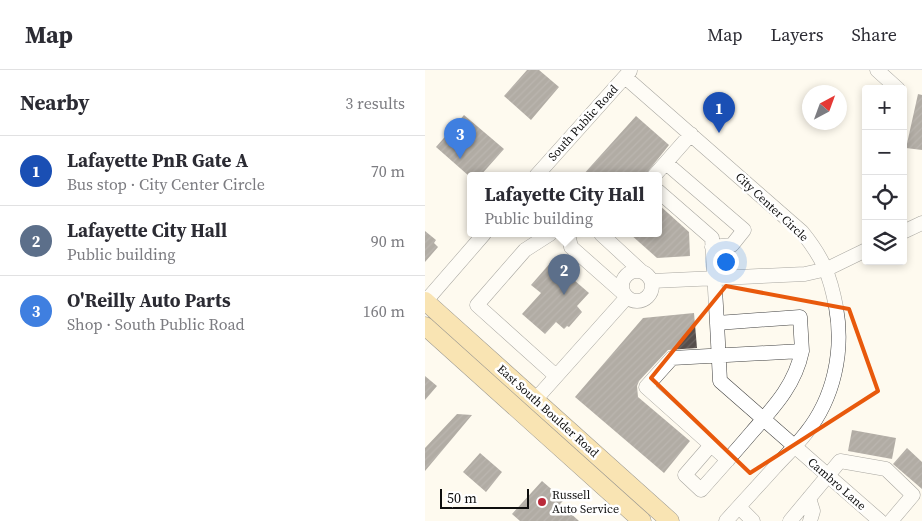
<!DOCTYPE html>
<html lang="en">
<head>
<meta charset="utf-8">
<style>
	body { margin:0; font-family:"Source Serif 4",serif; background:#f7f7f7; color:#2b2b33 }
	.controls { position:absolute; right:15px; top:15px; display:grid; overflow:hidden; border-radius:5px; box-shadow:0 2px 8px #0003 }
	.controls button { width:45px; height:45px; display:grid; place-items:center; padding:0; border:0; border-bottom:1px solid #e1e1e2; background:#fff; color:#2b2b33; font:25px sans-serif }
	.compass { position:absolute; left:377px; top:15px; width:45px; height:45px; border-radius:50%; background:#fff; box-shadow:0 2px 8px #0003; rotate:41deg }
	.scale { position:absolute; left:15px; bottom:12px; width:89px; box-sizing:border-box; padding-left:5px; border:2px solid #0e0e0e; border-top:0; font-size:14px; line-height:18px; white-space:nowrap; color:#0e0e0e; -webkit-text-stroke:4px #fff; paint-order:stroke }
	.you { position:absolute; left:300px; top:191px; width:18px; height:18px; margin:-12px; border:4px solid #fff; border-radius:50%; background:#1a73e8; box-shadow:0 0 0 8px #1a73e833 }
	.badge { display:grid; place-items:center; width:32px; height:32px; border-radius:50%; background:#ba2a3a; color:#fff; font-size:16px; font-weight:700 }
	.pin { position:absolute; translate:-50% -41px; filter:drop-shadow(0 1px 2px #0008) }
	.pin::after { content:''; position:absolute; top:26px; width:18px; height:15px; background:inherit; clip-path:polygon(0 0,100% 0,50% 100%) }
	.popup { position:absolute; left:42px; top:102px; width:195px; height:65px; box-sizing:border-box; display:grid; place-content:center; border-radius:5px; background:#fff; filter:drop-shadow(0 1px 4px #0005); font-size:16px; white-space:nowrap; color:#7c7c81 }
	.popup b { font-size:19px; color:#2b2b33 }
	.popup::after { content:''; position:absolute; left:50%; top:100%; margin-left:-10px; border:10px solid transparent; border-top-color:#fff }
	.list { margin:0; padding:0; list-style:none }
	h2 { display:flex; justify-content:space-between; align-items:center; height:65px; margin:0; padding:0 20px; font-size:21px }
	h2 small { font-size:16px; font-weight:400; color:#7c7c81 }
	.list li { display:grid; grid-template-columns:32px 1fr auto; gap:15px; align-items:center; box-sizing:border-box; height:70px; padding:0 20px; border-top:1px solid #e1e1e2 }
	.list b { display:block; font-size:19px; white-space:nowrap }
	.list p { margin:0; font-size:16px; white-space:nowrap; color:#7c7c81 }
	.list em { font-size:16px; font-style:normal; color:#7c7c81 }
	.icon { flex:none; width:28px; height:28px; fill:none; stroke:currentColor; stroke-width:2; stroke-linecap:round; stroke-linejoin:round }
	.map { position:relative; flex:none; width:497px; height:451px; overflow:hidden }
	header { display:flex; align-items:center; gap:30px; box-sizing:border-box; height:70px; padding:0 25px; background:#fff; border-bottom:1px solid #e1e1e2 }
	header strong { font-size:24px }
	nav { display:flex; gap:28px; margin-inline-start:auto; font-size:18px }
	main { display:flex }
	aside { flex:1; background:#fff }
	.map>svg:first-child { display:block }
	.building { fill:url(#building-hatch) }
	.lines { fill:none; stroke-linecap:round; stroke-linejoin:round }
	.minor-casing { stroke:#414141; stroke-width:15 }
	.major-casing { stroke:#1f1f1f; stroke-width:19 }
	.minor { stroke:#fff; stroke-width:14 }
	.major { stroke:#f4c96a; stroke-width:18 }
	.marked { fill:none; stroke:#e8590c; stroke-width:4; stroke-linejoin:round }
	.poi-dot { fill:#ba2a3a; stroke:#fff; stroke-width:2 }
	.labels { text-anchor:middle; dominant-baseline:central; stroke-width:5; stroke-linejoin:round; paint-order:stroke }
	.street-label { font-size:12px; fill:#0e0e0e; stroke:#fff }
	.poi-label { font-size:12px; fill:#0e0e0e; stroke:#fff; text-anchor:start }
</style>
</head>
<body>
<header>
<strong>Map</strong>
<nav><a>Map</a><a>Layers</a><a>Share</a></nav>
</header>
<main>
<aside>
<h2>Nearby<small>3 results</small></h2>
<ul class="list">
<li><span class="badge" style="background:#1a4fb4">1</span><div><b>Lafayette PnR Gate A</b><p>Bus stop · City Center Circle</p></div><em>70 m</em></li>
<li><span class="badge" style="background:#5c6f8a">2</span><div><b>Lafayette City Hall</b><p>Public building</p></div><em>90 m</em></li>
<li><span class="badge" style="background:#3f7fe0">3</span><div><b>O'Reilly Auto Parts</b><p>Shop · South Public Road</p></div><em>160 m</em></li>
</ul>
</aside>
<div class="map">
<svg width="497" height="451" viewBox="0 0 497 451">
	<defs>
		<pattern id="building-hatch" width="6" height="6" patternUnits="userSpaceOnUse" patternTransform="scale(1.25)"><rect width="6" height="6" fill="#564e4b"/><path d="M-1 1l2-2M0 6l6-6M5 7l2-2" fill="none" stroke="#696361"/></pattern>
	</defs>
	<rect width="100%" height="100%" fill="#fefaef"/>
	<!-- building -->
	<path class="building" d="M 102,0 L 114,0 L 134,17 L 106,50 L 79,26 Z
		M 493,24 L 497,25 L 497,80 L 481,78 Z
		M 39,45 L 79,79 L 55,106 L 44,106 L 11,77 Z
		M 211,46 L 244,75 L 221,104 L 219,106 L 157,106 Z
		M 233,134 L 264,162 L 265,186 L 232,188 L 205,164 L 233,164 Z
		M 0,161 L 11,170 L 9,173 L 13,177 L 0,192 Z
		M 127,191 L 164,223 L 152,236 L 157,242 L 144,257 L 142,256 L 139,259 L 131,252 L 120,264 L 97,244 L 116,223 L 106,215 Z
		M 269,243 L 272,278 L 243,280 L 214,311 L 212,316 L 213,327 L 265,371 L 239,403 L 150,327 L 218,248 Z
		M 0,306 L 12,316 L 0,330 Z
		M 32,344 L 47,345 L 0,401 L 0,378 Z
		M 427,360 L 471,368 L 467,389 L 423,381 Z
		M 482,378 L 497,392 L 497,419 L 468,394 Z
		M 55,383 L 77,402 L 61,422 L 38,402 Z
		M 117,411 L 139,430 L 135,434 L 154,451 L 95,451 L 87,444 Z"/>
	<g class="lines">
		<!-- minor casing -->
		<g class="minor-casing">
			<path id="minor" d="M 452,0 L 473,19
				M 200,7 L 377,162 C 398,188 405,205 411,237 C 419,281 409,328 381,363 C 372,375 360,386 350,397 C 334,415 317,433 301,451
				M 241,93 L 319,160 L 307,175 L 287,177
				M 111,106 L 205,1
				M 229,106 L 266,64
				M 233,121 L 287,168 L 292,253
				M 478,162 L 497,153
				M 125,164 L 100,180 L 52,235 L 131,306
				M 143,164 L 146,177 L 198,223
				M 176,164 L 216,201
				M197 216a15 15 0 1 1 30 0a15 15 0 1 1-30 0Z
				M 227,211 L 380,204 L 402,199 L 441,180
				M 0,232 L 59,164
				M 110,330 L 202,227
				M 286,375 L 221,317 L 247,288 L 377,281 L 375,247 L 292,253 L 295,311 L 455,451
				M 303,390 L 286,375 L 260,405 L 276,420 C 293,401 310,382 327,362 C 349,337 370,315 377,281
				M 384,428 L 388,441 L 385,451
				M 314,437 L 328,451
				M 365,451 L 415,391 L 461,399 L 488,425 L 466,451"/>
		</g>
		<!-- major casing -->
		<g class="major-casing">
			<path id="major" d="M 0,231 L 245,451
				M 0,256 L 217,451"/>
		</g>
		<!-- minor -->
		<use href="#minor" class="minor"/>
		<!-- major -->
		<use href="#major" class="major"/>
	</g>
	<!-- marked area -->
	<path d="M0 0H497V451H0ZM 301,216 L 424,239 L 453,321 L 325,403 L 226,308 Z" fill="#fefaef" fill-opacity=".55" fill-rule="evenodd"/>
	<path class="marked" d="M 301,216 L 424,239 L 453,321 L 325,403 L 226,308 Z"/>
	<!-- markers -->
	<circle class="poi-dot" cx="117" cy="432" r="5"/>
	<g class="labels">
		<!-- street labels -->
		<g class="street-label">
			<text transform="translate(158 53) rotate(-48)">South Public Road</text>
			<text transform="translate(347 137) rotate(43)">City Center Circle</text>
			<text transform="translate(123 341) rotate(42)">East South Boulder Road</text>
			<text transform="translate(412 414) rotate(41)">Cambro Lane</text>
		</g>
		<!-- poi labels -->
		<g class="poi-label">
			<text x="127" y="425">Russell<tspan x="127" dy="14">Auto Service</tspan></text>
		</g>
	</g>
</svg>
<div class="controls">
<button>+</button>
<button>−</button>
<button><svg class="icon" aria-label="locate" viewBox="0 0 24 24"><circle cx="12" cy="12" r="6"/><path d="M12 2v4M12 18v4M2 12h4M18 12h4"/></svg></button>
<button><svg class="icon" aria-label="layers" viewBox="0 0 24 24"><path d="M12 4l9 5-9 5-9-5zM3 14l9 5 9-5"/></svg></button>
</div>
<svg class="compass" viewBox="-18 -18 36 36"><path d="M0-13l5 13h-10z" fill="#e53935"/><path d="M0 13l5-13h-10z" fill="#7c7c81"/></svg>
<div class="scale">50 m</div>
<div class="you"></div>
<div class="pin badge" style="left:294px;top:63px;background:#1a4fb4">1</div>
<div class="pin badge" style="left:139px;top:225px;background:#5c6f8a">2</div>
<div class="popup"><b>Lafayette City Hall</b>Public building</div>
<div class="pin badge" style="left:35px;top:89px;background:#3f7fe0">3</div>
</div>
</main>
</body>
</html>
